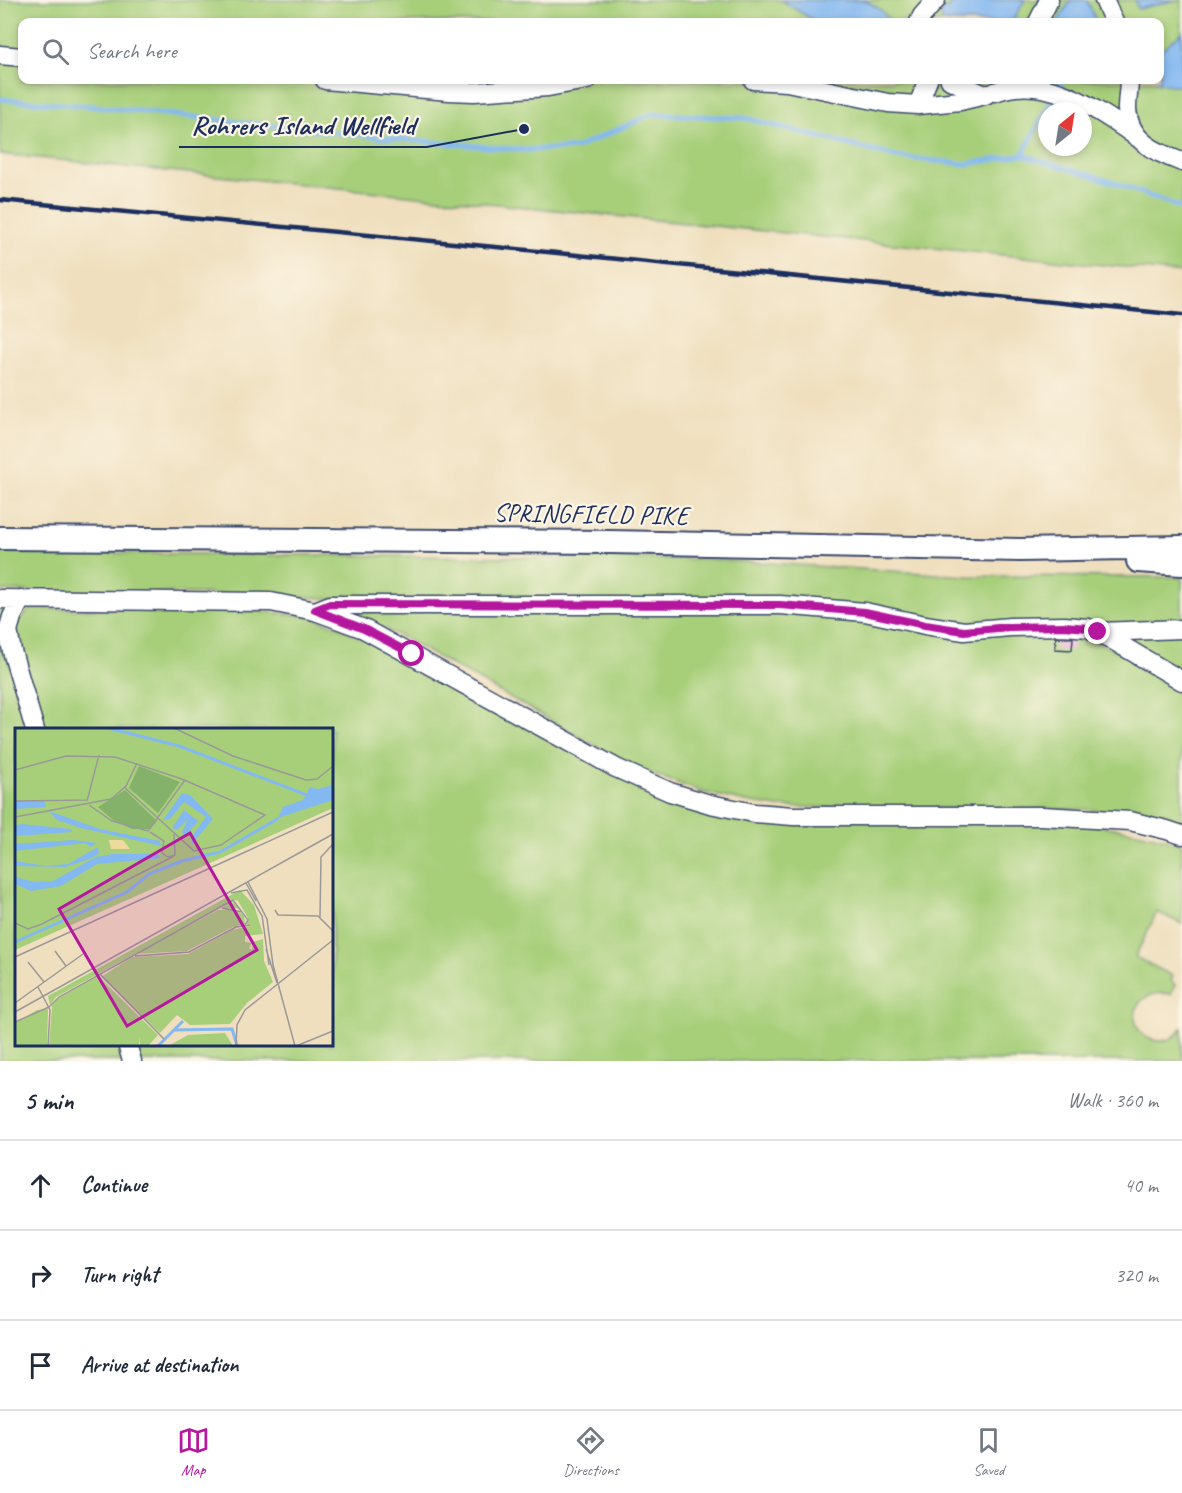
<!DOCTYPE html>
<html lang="en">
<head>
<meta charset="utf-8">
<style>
	body { margin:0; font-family:Caveat,sans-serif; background:#f6f6f7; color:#1f2937 }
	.compass { position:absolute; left:1038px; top:102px; width:54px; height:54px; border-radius:50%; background:#fff; box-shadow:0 3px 9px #0003; rotate:30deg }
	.stop { position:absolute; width:18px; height:18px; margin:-14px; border:4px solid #b5179e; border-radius:50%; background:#fff }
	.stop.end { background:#b5179e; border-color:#fff; box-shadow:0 2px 6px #0008 }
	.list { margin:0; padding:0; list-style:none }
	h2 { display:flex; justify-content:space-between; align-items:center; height:78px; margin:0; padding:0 24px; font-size:26px }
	h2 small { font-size:20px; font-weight:400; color:#747a83 }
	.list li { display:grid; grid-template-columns:39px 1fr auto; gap:18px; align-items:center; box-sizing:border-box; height:90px; padding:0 24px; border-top:2px solid #e0e1e3 }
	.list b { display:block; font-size:22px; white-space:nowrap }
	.list em { font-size:20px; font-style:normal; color:#747a83 }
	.icon { flex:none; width:33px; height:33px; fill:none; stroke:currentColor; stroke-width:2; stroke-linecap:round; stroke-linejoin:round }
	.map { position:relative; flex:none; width:1182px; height:1061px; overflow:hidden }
	.search { position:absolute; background:#fff; box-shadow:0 3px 9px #0003; left:18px; right:18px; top:18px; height:66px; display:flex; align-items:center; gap:15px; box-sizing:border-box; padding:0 21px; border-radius:12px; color:#747a83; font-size:22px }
	.sheet { height:348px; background:#fff }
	nav { display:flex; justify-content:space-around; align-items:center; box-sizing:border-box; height:84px; border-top:2px solid #e0e1e3; background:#fff; font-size:16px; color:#747a83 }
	nav a { display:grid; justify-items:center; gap:3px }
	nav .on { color:#b5179e }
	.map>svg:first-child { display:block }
	.green { fill:#a7cf7a; stroke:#617f6c; stroke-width:1.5; fill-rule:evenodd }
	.water { fill:#83b8f1; stroke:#4f74a8; stroke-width:1.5 }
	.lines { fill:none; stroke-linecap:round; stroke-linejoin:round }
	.stream { stroke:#83b8f1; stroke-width:5 }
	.building { fill:#eca8da }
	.minor-casing { stroke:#3b496c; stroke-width:21 }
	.major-casing { stroke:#3b496c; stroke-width:26 }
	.minor { stroke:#fff; stroke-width:18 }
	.major { stroke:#fff; stroke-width:22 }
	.rail { stroke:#1b2f5e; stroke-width:4.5 }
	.route { stroke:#b5179e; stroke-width:8 }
	.labels { text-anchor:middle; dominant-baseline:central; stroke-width:4.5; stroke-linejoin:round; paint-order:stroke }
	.street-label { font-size:26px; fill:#1b2f5e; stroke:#fcf5e5 }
	.inset-river { fill:none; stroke:#83b8f1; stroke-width:3 }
	.inset-road { fill:none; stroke:#9a9998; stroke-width:1.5 }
	.view { fill:#b5179e; fill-opacity:0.15; stroke:#b5179e; stroke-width:3 }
	.inset-edge { fill:none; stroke:#1b2f5e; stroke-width:3 }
	.leader { fill:none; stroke:#1b2f5e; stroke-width:2 }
	.callout-dot { fill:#1b2f5e; stroke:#fcf5e5; stroke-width:2 }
	.callout-label { font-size:27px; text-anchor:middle; font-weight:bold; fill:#1b2f5e; stroke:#fcf5e5; stroke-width:4.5; stroke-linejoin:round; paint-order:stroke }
</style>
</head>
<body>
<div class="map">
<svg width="1182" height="1061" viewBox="0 0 1182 1061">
	<rect width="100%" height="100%" fill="#fcf5e5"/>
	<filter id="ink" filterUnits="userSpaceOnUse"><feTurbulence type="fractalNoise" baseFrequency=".0167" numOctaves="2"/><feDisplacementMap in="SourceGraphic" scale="12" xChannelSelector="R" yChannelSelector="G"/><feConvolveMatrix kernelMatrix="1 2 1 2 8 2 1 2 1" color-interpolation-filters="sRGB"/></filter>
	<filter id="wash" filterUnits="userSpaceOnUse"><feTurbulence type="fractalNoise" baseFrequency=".008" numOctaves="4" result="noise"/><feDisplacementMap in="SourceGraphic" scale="24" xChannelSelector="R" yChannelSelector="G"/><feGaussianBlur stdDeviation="1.35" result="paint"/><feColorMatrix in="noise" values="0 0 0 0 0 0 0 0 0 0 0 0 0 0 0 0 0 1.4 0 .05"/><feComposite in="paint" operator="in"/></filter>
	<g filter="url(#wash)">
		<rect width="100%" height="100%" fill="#efdfbe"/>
		<!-- green -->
		<path class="green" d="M 0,0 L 1182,0 L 1182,273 L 0,154 ZM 22,22 L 1160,22 L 1160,80 L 22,80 ZM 1047,111 L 1083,111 L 1083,147 L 1047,147 Z
			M 0,552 L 705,559 L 968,576 L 1175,577 L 1182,578 L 1182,625 L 961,624 L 876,610 L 337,599 L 237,594 L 0,591 Z
			M 0,608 L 4,608 L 2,639 L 29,729 L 16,730 L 16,1044 L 121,1045 L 125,1061 L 0,1061 Z
			M 31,609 L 238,609 L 307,616 L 338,626 L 699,810 L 1086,824 C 1119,828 1150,833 1182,844 L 1182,924 L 1157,912 L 1135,957 L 1173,976 L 1171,979 L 1173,983 L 1175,985 L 1171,994 C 1124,987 1127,1039 1158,1041 C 1169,1042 1177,1036 1182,1028 L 1182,1061 L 139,1061 L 134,1045 L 332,1044 L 332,730 L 42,729 L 16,640 L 16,625 L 21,618 Z
			M 341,609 L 779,609 L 1076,631 L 1182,684 L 1182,827 L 1139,814 L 1083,809 L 779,807 L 746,802 L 702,792 L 636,768 L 400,636 Z
			M 1182,632 L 1182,676 L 1110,633 Z"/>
		<!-- water -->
		<path class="water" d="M 781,0 L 865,0 L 881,10 L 891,22 L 816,22 Z
			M 960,0 L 1025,0 L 1012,22 L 942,22 L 941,11 Z
			M 1071,0 L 1087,0 L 1097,22 L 1057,22 Z
			M 1135,0 L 1176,0 L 1138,9 Z
			M 1182,32 L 1182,87 L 1157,82 L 1155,80 L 1160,80 L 1160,51 Z"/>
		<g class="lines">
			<!-- stream -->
			<path class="stream" d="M 0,99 L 101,107 L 385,138 L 525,150 L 576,148 L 652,114 L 745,118 L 897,157 L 966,164 L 1022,155 L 1116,183 L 1182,208
				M 1022,155 L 1063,80"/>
		</g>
		<g id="blocks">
			<!-- building -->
			<path class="building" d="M 1056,637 L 1073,638 L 1072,650 L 1055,649 Z"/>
		</g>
	</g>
	<g filter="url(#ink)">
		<use href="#blocks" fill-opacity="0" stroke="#3b496c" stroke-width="1.5"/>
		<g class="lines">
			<!-- minor casing -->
			<g class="minor-casing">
				<path id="minor" d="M 1104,0 L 1114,22
					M 919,22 L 922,16 L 936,0
					M 1038,22 L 1049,0
					M 0,55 L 22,57
					M 325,80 L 449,91 L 474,92 L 548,87 L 587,80
					M 753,80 L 787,82 L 888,103 L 918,105 L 960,101 L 985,95
					M 950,80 L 985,95 L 987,94
					M 1129,80 C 1129,89 1127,99 1127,109 C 1129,141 1155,152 1182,162
					M 995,92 C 1048,72 1099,111 1140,139
					M 918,105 L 928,80
					M 0,599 L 271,602 L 315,611 L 364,629 L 616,768 L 670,792 L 710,804 L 754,813 L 793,816 L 1042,816 L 1130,821 L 1167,830 L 1182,835
					M 21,599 L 12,617 L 8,631 L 12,651 L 35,730
					M 315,611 L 330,605 L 780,605 L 865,612 L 925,625 L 964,631 L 1010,627 L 1064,626 L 1088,628 L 1109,638 L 1182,681
					M 1099,632 L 1182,629
					M 127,1044 L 132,1061"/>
			</g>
			<!-- major casing -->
			<g class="major-casing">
				<path id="major" d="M 0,538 L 610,542 L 1020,550 L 1182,547
					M 1138,561 L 1182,564"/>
			</g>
			<!-- minor -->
			<use href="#minor" class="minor"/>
			<!-- major -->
			<use href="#major" class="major"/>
			<!-- rail -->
			<path class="rail" d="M 0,200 L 517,249 L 1182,315"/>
		</g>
	</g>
	<g class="lines" filter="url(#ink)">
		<!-- route -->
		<path class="route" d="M 412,654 L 364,629 L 315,610 L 330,604 L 780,605 L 865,612 L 925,625 L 964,631 L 1010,627 L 1064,626 L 1088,628 L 1098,632"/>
	</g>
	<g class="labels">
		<!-- street labels -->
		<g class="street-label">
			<text transform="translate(591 514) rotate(1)">SPRINGFIELD PIKE</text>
		</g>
	</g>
	<!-- overview -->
	<g transform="translate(15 728)">
		<rect width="318" height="318" fill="#efdfbe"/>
		<path d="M 0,0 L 318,0 L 318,80 L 0,222 ZM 225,162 L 239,177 L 248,206 L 230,208 L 230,214 L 237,215 L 234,220 L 237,222 L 238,214 L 248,211 L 249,233 L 258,254 L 232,275 L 215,296 L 175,297 L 162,287 L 145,305 L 86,249 L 117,229 L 173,226 L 217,202 L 235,198 L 232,196 L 233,190 L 223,173 L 220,172 L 217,173 L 227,183 L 221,180 L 218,181 L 229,187 L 230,196 L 218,199 L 172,223 L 121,226 L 203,182 L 217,181 L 207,180 L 213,175 L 41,269 L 35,277 L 33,268 ZM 83,248 L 143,307 L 133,318 L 125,318 L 125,308 L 124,318 L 34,318 L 37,278 L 42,271 ZM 33,281 L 32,318 L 0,318 L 0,295 L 22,282 ZM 210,305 L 218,318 L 153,318 L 173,307 Z" fill="#a7cf7a"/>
		<path d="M 124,38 L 165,54 L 143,85 L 114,60 ZM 110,62 L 142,93 L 135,101 L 117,101 L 98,92 L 83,79 Z" fill="#85b26a"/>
		<path d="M 94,112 L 108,112 L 115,121 L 96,121 Z" fill="#eeda9e"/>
		<path d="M 318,57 L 318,72 L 263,90 L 268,79 L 288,72 L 295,59 L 303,61 ZM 167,65 L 175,67 L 198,91 L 177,116 L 177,108 L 191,89 L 169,74 L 155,91 L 148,92 ZM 0,73 L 29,73 L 31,79 L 0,81 ZM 169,82 L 183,93 L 170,109 L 167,104 L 173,91 L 162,102 L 157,100 ZM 34,83 L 85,101 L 145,113 L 146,118 L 66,100 L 42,92 ZM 6,96 L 56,101 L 58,104 L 0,108 L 0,98 ZM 59,112 L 81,115 L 76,119 L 70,115 L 0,123 L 0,116 ZM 83,119 L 84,125 L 75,131 L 50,139 L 0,138 L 0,133 L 31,138 L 53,136 ZM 97,126 L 142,126 L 147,130 L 82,136 L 46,158 L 16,163 L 0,156 L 0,149 L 20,154 L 38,153 L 81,129 Z" fill="#83b8f1"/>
		<path class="inset-river" d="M 93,0 L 164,18 L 297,69M 0,214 L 112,164 L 134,146 L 167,133 L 205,124 L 264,90M 159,302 L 217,301 L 222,317M 143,318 L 168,293"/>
		<path class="inset-road" d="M 159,0 L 218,28 L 291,52 L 302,51 L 318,38M 0,42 L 51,28 L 100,29 L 167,51 L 250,87 L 206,117 L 179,123 L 110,60M 0,73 L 73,72M 72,73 L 84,27M 74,77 L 97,93 L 133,103 L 170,52M 0,89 L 96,71 L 111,58 L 122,35M 135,104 L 149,113 L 147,125 L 153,129 L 160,127 L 159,106M 233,154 L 252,191 L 258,237 L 280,318M 231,155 L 241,173M 216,165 L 232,162 L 247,188M 207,180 L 227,184M 260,182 L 263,187 L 303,188 L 318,203M 247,187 L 254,237M 305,189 L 306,129 L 318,116M 0,195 L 13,201 L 27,196 L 159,128M 251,221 L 262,255M 318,221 L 318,274M 40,223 L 51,238M 120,228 L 174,224 L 221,199 L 235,197M 0,229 L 318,84M 13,234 L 29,254M 85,246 L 149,311M 23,259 L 35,282 L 33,318M 0,275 L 68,226M 0,284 L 318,106M 0,294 L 34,279 L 44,269 L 218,172 L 233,192 L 230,197M 221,318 L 222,297 L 230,282 L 318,212M 281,318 L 318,303"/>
		<path class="view" d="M 175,105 L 242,222 L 112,298 L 44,181 Z"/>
		<rect width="318" height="318" class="inset-edge"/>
	</g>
	<!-- callouts -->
	<path class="leader" d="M524 129L427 147H179"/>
	<circle class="callout-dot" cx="524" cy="129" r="6"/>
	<g class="callout-label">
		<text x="303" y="134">Rohrers Island Wellfield</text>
	</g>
</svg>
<svg class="compass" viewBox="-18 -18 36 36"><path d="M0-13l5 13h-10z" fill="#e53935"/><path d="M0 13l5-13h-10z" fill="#747a83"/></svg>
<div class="stop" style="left:412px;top:654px"></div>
<div class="stop end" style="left:1098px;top:632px"></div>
<div class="search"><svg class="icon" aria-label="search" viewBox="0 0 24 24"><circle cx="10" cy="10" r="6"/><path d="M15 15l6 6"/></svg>Search here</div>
</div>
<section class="sheet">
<h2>5 min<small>Walk · 360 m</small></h2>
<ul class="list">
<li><svg class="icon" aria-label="ahead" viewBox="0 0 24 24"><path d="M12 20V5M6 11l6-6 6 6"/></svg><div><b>Continue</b></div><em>40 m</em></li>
<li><svg class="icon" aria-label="right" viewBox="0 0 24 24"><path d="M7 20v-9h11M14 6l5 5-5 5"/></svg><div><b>Turn right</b></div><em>320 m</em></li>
<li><svg class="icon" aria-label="arrive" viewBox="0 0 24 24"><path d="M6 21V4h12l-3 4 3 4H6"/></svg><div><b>Arrive at destination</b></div></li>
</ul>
</section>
<nav>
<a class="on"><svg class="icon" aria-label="map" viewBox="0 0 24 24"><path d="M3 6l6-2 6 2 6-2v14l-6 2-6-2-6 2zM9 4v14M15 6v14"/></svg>Map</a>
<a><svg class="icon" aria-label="directions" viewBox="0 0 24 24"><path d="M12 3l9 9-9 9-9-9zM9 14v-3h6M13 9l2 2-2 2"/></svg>Directions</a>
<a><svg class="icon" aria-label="saved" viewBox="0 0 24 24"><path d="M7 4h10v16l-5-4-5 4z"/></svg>Saved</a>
</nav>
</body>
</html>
